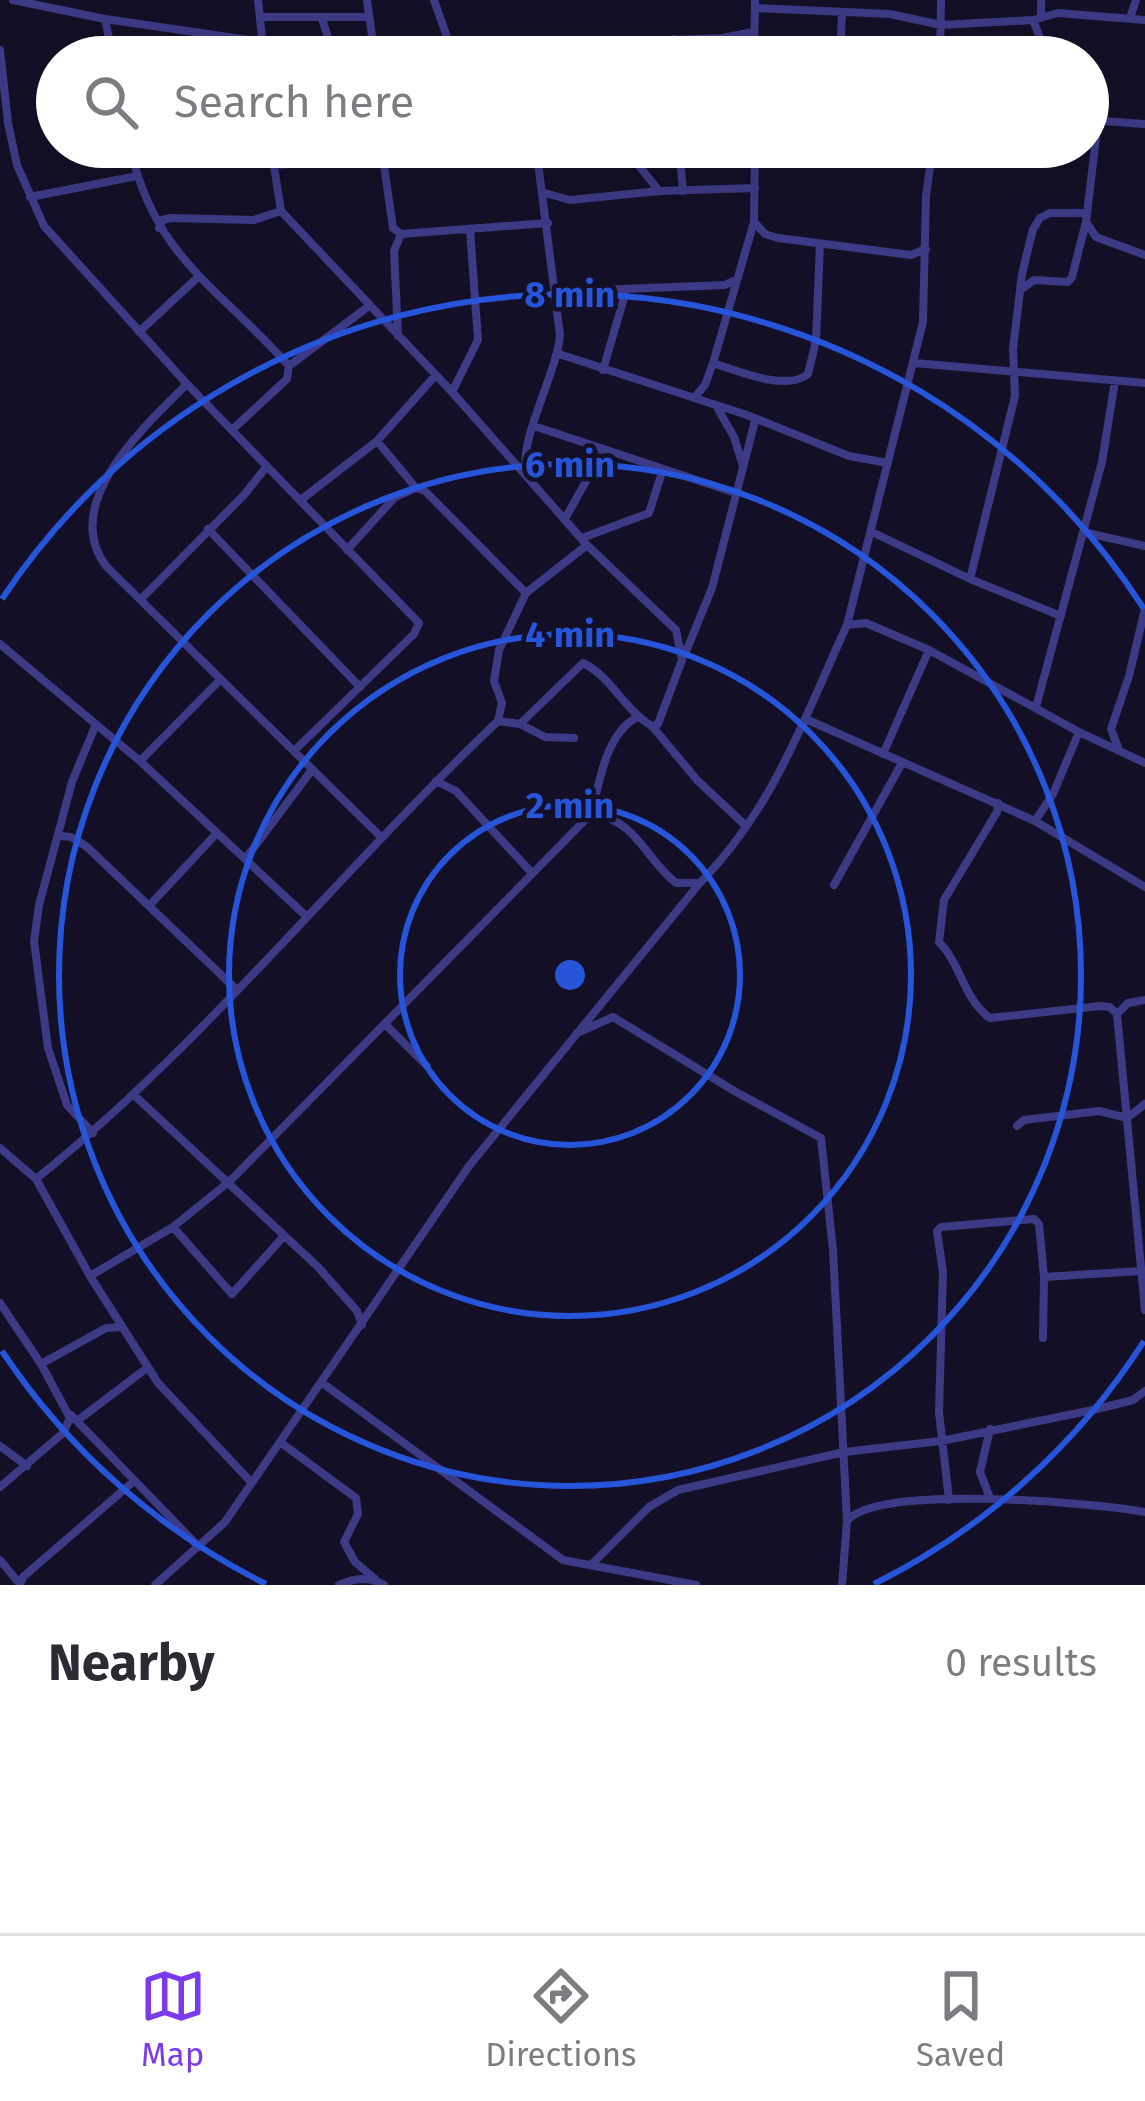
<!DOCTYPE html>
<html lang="en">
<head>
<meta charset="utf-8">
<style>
	body { margin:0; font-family:"Fira Sans",sans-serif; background:#f7f7f7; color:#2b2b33 }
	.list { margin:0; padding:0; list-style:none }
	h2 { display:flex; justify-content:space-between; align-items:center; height:156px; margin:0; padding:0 48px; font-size:51px }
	h2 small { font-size:39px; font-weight:400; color:#7c7c81 }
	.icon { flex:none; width:66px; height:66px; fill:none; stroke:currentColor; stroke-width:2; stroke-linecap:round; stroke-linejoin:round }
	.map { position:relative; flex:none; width:1145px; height:1585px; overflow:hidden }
	.search { position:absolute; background:#fff; box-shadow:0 12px 48px #0002; left:36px; right:36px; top:36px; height:132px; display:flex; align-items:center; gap:30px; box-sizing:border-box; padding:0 42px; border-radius:66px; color:#7c7c81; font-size:45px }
	.sheet { height:348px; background:#fff }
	nav { display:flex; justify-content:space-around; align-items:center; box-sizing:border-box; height:168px; border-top:3px solid #e1e1e2; background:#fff; font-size:33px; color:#7c7c81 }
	nav a { display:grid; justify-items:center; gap:6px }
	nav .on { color:#7c3aed }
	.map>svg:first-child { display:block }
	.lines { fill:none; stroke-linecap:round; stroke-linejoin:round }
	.street { stroke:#3d3a85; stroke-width:8 }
	.ring { fill:none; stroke:#2655da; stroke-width:6 }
	.centre { fill:#2655da; stroke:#130f26; stroke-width:6 }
	.ring-label { font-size:36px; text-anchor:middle; font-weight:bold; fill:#2655da; stroke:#130f26; stroke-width:9; stroke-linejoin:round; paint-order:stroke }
</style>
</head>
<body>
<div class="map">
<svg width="1145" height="1585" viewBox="0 0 1145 1585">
	<rect width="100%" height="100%" fill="#130f26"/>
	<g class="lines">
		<!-- street -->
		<path class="street" d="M 13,0 L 105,19 L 113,57
			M 258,0 L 264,57
			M 367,0 L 375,57
			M 434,0 L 454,57
			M 755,8 L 890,14 L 941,25 L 1033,20 L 1058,13 L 1145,20
			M 1041,16 L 1041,0
			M 260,17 L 368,17
			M 1130,18 L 1136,0
			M 105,19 L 263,42
			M 322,19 L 331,46 L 374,57
			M 1033,20 L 1039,35 L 1036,57
			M 0,50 L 8,123 L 17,165 L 44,226 L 187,384 L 419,623 L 414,634 L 295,750
			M 615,57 L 614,47 L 618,42 L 722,38 L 753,32
			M 674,57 L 674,39
			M 754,57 L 755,0
			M 840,57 L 842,12
			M 940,57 L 941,0
			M 1088,120 L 1145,124
			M 1098,121 L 1086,222 L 1096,237 L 1145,255
			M 130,147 C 155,259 219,287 289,366 L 287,379 L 233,429
			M 271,147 L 281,211 L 452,392 L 587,545 L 676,630 L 682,660 L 658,724 L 652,726 C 625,711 611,676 583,663 L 520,724
			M 624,147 L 659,191
			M 679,147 L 683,191
			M 766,147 L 931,158
			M 383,159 L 393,228 L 401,234 L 548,223
			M 273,165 L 515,152 L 537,155 L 560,335 C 557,373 517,443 527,473
			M 545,193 L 570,200 L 659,191 L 755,188
			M 30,197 L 137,176
			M 755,223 L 765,234 L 778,238 L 911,255 L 926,249
			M 159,228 L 162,220 L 171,218 L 254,220 L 281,211
			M 1023,288 L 1034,280 L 1068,282 L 1072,277 L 1086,222
			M 558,296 L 571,291 L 725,285 L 737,279
			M 139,332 L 198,277
			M 398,336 L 394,251 L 401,234
			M 559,354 L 747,415 L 849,456 L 888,463
			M 713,363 C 738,371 786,392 808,374 L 816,341 L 820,245
			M 914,363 L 1145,383
			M 289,366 L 369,306
			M 603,370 L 626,291
			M 187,384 C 146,425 59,503 106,566 L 381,837
			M 452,392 L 478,340 L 470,229
			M 694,398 L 705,385 L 713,363 L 754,222 L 755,147
			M 718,409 L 734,437 L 743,466
			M 534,426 L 736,493
			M 377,441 L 416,488
			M 302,499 L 377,441 L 435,376
			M 566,517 L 604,449
			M 208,529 L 360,687
			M 872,532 L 970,579
			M 1083,532 L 1145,546
			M 582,538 L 649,513 L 663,469
			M 347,550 L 395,497 L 416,488 L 425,491 L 526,593
			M 141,599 L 244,495 L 267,466
			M 1061,616 L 970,579 L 1015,396 L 1013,349 L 1022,274 L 1033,229 L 1040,218 L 1050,213 L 1086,213
			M 847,625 L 923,322 L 926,196 L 933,147
			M 0,644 L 140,761 L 306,916
			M 685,654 L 712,588 L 755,421
			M 1036,707 L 1102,462 L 1115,381
			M 808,720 L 1035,821 L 1145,887
			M 498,721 L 520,724 L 545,737 L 574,738
			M 652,726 L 697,780 L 745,825
			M 1119,750 L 1111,729 L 1129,676 L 1145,609
			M 883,754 L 929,650
			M 140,761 L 219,681
			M 436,781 L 456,791 L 532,873
			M 998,803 L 997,812 L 944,900 L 939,942 C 961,964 964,1000 990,1018 L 1100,1006 L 1110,1007 L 1117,1014 L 1145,1310
			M 592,813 C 638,822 643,856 676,883 L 700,883 C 775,806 803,720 847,625 L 866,623 L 929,650 L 1079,732 L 1145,763
			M 1035,821 L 1053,794 L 1079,732
			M 60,836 L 71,837 L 86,846 L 236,989
			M 246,858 L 311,771
			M 834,885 L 902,763
			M 149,906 L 216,834
			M 1117,1014 L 1128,1003 L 1145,1000
			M 385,1024 L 427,1066
			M 577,1033 L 613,1017 L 736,1092 L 821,1138 L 833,1250 L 847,1521
			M 134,1095 L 318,1267 L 357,1311 L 362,1325
			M 1017,1126 L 1024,1120 L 1099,1111 L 1127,1118 L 1145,1104
			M 93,1133 L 67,1105 L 48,1048 L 34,941 L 39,905 L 72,782 L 96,724
			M 0,1148 L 36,1179 L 90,1276 L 158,1383 L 251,1482
			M 36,1179 C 205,1043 341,870 498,721 L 502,703 L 494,681 L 499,650 L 526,593 L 587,545
			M 173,1227 L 232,1294 L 284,1236
			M 90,1276 L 173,1227 L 230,1181 L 592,813 C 599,782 606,734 637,717
			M 1044,1277 L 1141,1271
			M 0,1303 L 41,1364 L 70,1418 L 63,1433 L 0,1487
			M 41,1364 L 106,1328 L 121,1327
			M 321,1382 L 469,1166 L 699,884
			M 71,1415 L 199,1547
			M 77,1421 L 143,1371
			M 280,1442 L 356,1498 L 358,1514 L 344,1542 L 355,1562 L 375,1579
			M 0,1446 L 27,1466
			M 990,1498 L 980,1472 L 990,1429
			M 949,1500 L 939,1412 L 943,1272 L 937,1231 L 941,1227 L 1034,1219 L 1039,1224 L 1044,1277 L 1043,1338
			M 0,1560 L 19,1583
			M 591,1565 L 649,1507 L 678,1490 L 844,1452 L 941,1441 L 1093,1410 L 1133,1400 L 1145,1391
			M 20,1585 L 23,1577 L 134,1481
			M 155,1585 L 225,1522 L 321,1382 L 563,1560 L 696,1585
			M 339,1585 C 355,1578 369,1576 384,1585
			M 842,1585 L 847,1521 C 877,1483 1094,1503 1145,1512"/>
	</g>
	<!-- distance rings -->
	<g class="ring">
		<circle cx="570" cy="975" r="170"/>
		<circle cx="570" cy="975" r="341"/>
		<circle cx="570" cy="975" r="511"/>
		<path d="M1144 1341A681 681 0 0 1 874 1584M266 1584A681 681 0 0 1 2 1351M2 599A681 681 0 0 1 1144 609"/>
	</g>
	<circle cx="570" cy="975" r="18" class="centre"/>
	<g class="ring-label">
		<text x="570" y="307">8 min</text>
		<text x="570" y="477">6 min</text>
		<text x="570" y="647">4 min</text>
		<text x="570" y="818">2 min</text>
	</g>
</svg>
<div class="search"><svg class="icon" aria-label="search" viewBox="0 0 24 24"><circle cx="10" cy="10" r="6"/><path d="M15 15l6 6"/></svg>Search here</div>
</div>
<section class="sheet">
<h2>Nearby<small>0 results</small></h2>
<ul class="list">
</ul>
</section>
<nav>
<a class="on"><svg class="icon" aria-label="map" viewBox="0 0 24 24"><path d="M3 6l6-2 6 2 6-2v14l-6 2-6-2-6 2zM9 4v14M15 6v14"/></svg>Map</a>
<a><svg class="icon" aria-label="directions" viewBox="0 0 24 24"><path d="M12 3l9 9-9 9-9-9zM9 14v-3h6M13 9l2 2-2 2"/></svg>Directions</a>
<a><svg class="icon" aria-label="saved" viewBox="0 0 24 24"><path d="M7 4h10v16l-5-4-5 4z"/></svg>Saved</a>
</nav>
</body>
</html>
